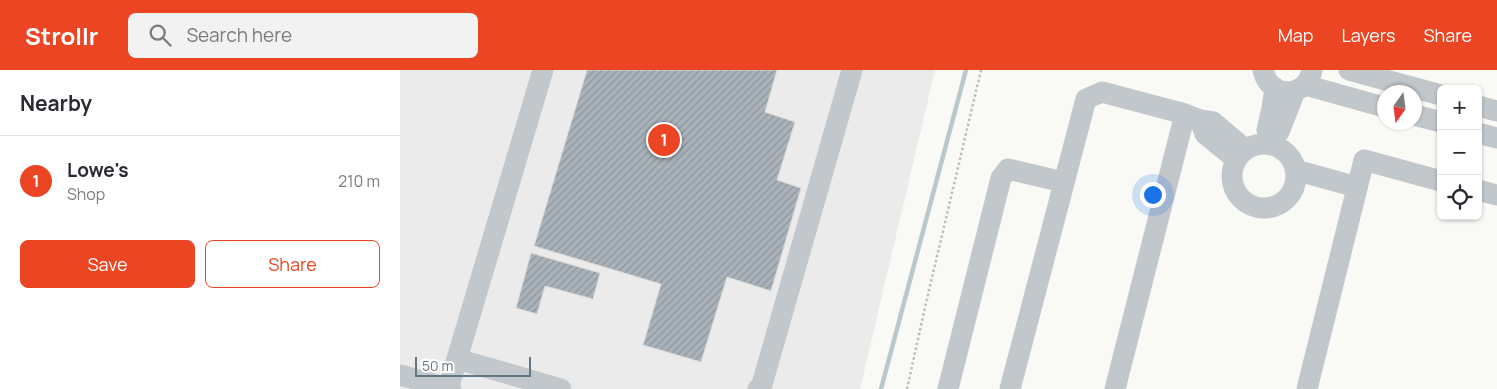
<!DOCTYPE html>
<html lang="en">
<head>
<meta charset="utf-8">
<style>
	body { margin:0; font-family:Manrope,sans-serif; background:#f2f2f3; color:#2b2b33 }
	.controls { position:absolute; right:15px; top:15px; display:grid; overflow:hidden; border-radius:8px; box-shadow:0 1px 4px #0004 }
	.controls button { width:45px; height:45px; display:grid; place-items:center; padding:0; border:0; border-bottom:1px solid #e1e1e2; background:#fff; color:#2b2b33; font:25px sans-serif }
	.compass { position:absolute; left:977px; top:15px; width:45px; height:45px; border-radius:50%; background:#fff; box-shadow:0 1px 4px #0004; rotate:194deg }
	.scale { position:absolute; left:15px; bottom:12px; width:116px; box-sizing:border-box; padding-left:5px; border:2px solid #637783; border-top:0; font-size:14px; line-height:18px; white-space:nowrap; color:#637783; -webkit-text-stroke:4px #fff; paint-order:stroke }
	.you { position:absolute; left:752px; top:124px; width:18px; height:18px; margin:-12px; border:4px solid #fff; border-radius:50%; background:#1a73e8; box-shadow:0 0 0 8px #1a73e833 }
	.badge { display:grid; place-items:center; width:32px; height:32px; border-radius:50%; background:#eb4524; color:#fff; font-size:16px; font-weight:700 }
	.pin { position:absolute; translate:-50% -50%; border:2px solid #fff; box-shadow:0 1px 5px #0006 }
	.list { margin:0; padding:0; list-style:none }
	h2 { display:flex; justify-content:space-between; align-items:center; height:65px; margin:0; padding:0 20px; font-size:21px }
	h2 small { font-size:16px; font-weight:400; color:#7c7c81 }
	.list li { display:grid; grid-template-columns:32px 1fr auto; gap:15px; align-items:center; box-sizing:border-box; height:90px; padding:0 20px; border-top:1px solid #e1e1e2 }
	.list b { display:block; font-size:19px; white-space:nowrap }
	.list p { margin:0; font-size:16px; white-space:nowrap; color:#7c7c81 }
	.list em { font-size:16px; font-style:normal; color:#7c7c81 }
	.actions { display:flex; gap:10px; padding:15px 20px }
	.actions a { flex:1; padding:11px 0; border:1px solid #eb4524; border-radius:8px; text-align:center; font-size:18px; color:#eb4524 }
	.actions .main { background:#eb4524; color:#fff }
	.icon { flex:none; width:28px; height:28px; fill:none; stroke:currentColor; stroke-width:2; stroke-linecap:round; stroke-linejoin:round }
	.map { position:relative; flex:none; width:1097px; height:319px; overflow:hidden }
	header { display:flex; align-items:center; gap:30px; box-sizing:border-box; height:70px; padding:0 25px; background:#eb4524; color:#fff }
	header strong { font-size:24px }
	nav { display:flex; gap:28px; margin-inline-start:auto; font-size:18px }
	.search { width:350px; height:45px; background:#f2f2f3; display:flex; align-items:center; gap:12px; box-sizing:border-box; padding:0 18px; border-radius:8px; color:#7c7c81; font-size:19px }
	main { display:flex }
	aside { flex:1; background:#fff }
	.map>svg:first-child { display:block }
	.built { fill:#eaebea }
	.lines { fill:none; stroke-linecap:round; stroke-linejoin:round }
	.stream { stroke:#bac8cc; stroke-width:4.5 }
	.building { fill:url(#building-hatch); stroke:#dbdbd9 }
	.path { stroke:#babec1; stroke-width:2.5; stroke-dasharray:2.5 2.5; stroke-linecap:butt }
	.minor { stroke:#c2c7cb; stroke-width:21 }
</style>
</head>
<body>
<header>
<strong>Strollr</strong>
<div class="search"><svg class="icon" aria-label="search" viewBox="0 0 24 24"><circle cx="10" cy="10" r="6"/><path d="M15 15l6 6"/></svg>Search here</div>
<nav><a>Map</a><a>Layers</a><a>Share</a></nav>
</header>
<main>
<aside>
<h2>Nearby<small></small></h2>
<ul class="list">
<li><span class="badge">1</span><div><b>Lowe's</b><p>Shop</p></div><em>210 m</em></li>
</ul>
<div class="actions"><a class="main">Save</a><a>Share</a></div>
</aside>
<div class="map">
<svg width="1097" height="319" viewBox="0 0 1097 319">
	<defs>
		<pattern id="building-hatch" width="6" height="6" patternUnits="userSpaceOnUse" patternTransform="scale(1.25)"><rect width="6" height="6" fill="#a9b3b9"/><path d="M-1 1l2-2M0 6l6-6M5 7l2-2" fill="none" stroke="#8d969c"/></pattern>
	</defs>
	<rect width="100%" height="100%" fill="#f9f9f6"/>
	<!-- built -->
	<path class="built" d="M 0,0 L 535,0 L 460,319 L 0,319 Z"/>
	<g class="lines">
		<!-- stream -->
		<path class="stream" d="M 481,319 L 566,0"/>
	</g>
	<!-- building -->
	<path class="building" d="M 187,0 L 377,0 L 365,42 L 395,52 L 377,110 L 401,118 L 371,221 L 327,207 L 301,292 L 243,275 L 261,214 L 134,176 Z
		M 131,183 L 200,203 L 193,229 L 145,216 L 137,244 L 116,238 Z"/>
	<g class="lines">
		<!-- path -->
		<path class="path" d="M 507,319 L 526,233 L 581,0"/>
		<!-- minor -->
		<path class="minor" d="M 863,0 C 869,29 907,29 912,0
			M 949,0 L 1041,25
			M 905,15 L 984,37
			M 1078,36 L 1097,41
			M 1014,45 L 1041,52
			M 1078,63 L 1097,68
			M 872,67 L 867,60 L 872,38 L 875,18
			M832 106a32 32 0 1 1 64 0a32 32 0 1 1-64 0Z
			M 870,75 L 872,67 L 879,62 L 895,21
			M 836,89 L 805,64 L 800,50 L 813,52 L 845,79
			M 895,100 L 957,117
			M 1078,120 L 1097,125
			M 57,289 L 161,319
			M 0,305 L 51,319
			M 48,319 L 143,0
			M 358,319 L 361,318 L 452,0
			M 548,319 L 601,108 L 608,99 L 663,112
			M 610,319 L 686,29 L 702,22 L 785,44 L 800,50
			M 715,319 L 785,44
			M 907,319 L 964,90 L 1041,111"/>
	</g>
</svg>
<div class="controls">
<button>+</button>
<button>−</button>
<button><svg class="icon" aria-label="locate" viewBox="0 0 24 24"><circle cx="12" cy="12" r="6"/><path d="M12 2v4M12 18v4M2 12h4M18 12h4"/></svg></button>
</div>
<svg class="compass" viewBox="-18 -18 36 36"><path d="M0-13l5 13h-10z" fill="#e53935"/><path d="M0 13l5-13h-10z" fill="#7c7c81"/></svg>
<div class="scale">50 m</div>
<div class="you"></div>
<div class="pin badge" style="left:264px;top:70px">1</div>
</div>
</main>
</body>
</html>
